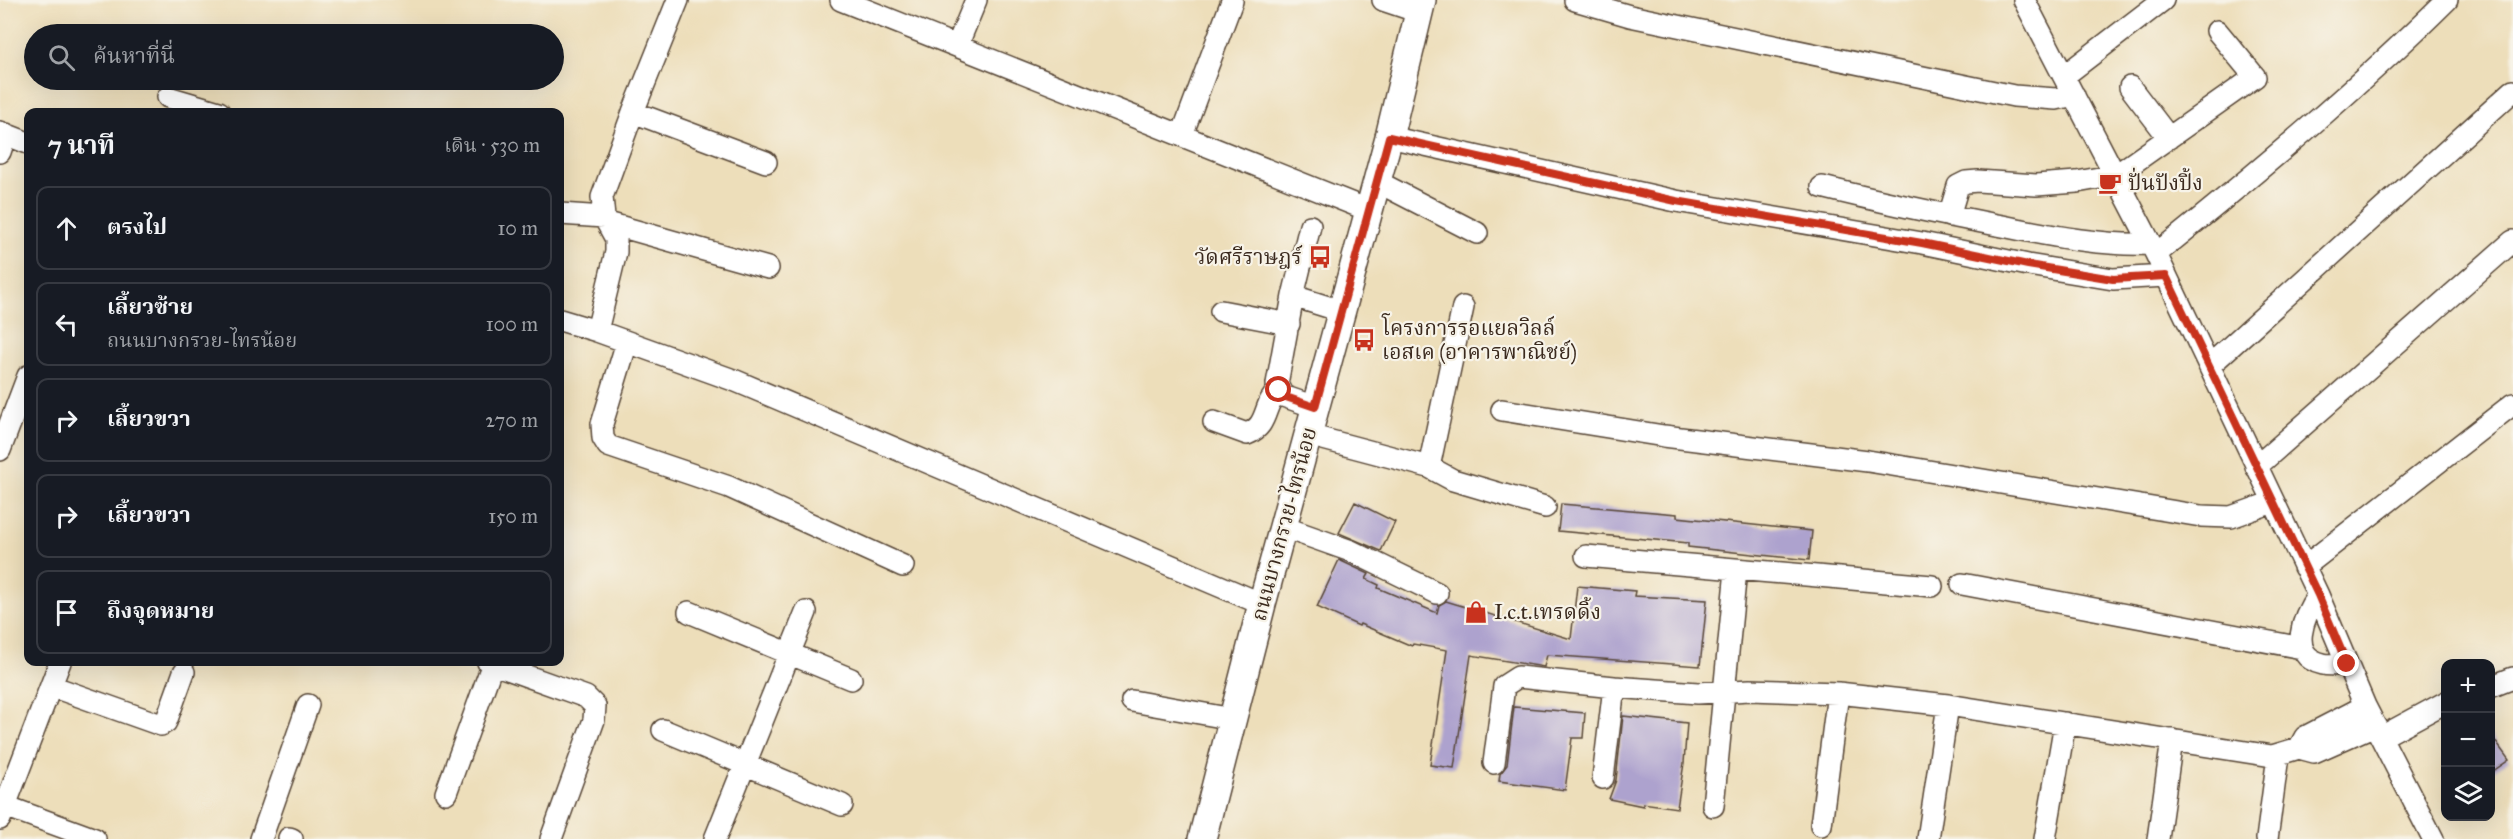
<!DOCTYPE html>
<html lang="th">
<head>
<meta charset="utf-8">
<style>
	body { margin:0; font-family:"IM FELL Great Primer","Noto Serif Thai",serif; background:#242831; color:#f1f3f6 }
	.controls { position:absolute; right:18px; bottom:18px; display:grid; overflow:hidden; border-radius:12px; box-shadow:0 6px 24px #0002 }
	.controls button { width:54px; height:54px; display:grid; place-items:center; padding:0; border:0; border-bottom:2px solid #363941; background:#171b24; color:#f1f3f6; font:30px sans-serif }
	.stop { position:absolute; width:18px; height:18px; margin:-14px; border:4px solid #c8321e; border-radius:50%; background:#fff }
	.stop.end { background:#c8321e; border-color:#fff; box-shadow:0 2px 6px #0008 }
	.list { margin:0; padding:0; list-style:none }
	h2 { display:flex; justify-content:space-between; align-items:center; height:78px; margin:0; padding:0 24px; font-size:26px }
	h2 small { font-size:20px; font-weight:400; color:#9ea1a6 }
	.list li { display:grid; grid-template-columns:39px 1fr auto; gap:18px; align-items:center; box-sizing:border-box; height:84px; margin:0 12px 12px; padding:0 12px; border:2px solid #363941; border-radius:12px }
	.list b { display:block; font-size:22px; white-space:nowrap }
	.list p { margin:0; font-size:20px; white-space:nowrap; color:#9ea1a6 }
	.list em { font-size:20px; font-style:normal; color:#9ea1a6 }
	.icon { flex:none; width:33px; height:33px; fill:none; stroke:currentColor; stroke-width:2; stroke-linecap:round; stroke-linejoin:round }
	.map { position:relative; flex:none; width:2513px; height:839px; overflow:hidden }
	.search { position:absolute; background:#171b24; box-shadow:0 6px 24px #0002; left:24px; top:24px; width:540px; height:66px; display:flex; align-items:center; gap:15px; box-sizing:border-box; padding:0 21px; border-radius:33px; color:#9ea1a6; font-size:22px }
	.panel { position:absolute; background:#171b24; box-shadow:0 6px 24px #0002; left:24px; top:108px; width:540px; height:558px; border-radius:12px }
	.map>svg:first-child { display:block }
	.building { fill:#ada2ce }
	.lines { fill:none; stroke-linecap:round; stroke-linejoin:round }
	.minor-casing { stroke:#564535; stroke-width:24 }
	.major-casing { stroke:#564535; stroke-width:30 }
	.minor { stroke:#fff; stroke-width:21 }
	.major { stroke:#fff; stroke-width:27 }
	.route { stroke:#c8321e; stroke-width:8 }
	.labels { text-anchor:middle; dominant-baseline:central; stroke-width:4.5; stroke-linejoin:round; paint-order:stroke }
	.poi-label { font-size:21px; fill:#3b2a1e; stroke:#f7f3e8; text-anchor:start }
	.street-label { font-size:21px; fill:#3b2a1e; stroke:#f7f3e8 }
</style>
</head>
<body>
<div class="map">
<svg width="2513" height="839" viewBox="0 0 2513 839">
	<rect width="100%" height="100%" fill="#f7f3e8"/>
	<filter id="ink" filterUnits="userSpaceOnUse"><feTurbulence type="fractalNoise" baseFrequency=".0167" numOctaves="2"/><feDisplacementMap in="SourceGraphic" scale="12" xChannelSelector="R" yChannelSelector="G"/><feConvolveMatrix kernelMatrix="1 2 1 2 8 2 1 2 1" color-interpolation-filters="sRGB"/></filter>
	<filter id="wash" filterUnits="userSpaceOnUse"><feTurbulence type="fractalNoise" baseFrequency=".008" numOctaves="4" result="noise"/><feDisplacementMap in="SourceGraphic" scale="24" xChannelSelector="R" yChannelSelector="G"/><feGaussianBlur stdDeviation="1.35" result="paint"/><feColorMatrix in="noise" values="0 0 0 0 0 0 0 0 0 0 0 0 0 0 0 0 0 1.4 0 .05"/><feComposite in="paint" operator="in"/></filter>
	<g filter="url(#wash)">
		<rect width="100%" height="100%" fill="#eddeba"/>
		<g id="blocks">
			<!-- building -->
			<path class="building" d="M 1355,502 L 1395,522 L 1381,551 L 1339,533 Z
				M 1561,504 L 1677,514 L 1677,517 L 1812,531 L 1809,560 L 1688,547 L 1688,543 L 1558,531 Z
				M 1339,560 L 1369,574 L 1366,579 L 1379,585 L 1378,588 L 1437,613 L 1439,605 L 1446,601 L 1571,639 L 1577,586 L 1635,591 L 1634,596 L 1707,600 L 1700,666 L 1547,655 L 1544,667 L 1471,655 L 1454,768 L 1430,765 L 1447,650 L 1413,644 L 1412,646 L 1360,624 L 1359,626 L 1317,607 Z
				M 1514,707 L 1585,713 L 1583,738 L 1572,738 L 1565,790 L 1499,781 L 1500,774 L 1507,765 Z
				M 1623,716 L 1687,723 L 1684,763 L 1677,808 L 1643,803 L 1643,806 L 1609,799 L 1616,780 Z
				M 2490,734 L 2509,760 L 2490,773 Z"/>
		</g>
	</g>
	<g filter="url(#ink)">
		<use href="#blocks" fill-opacity="0" stroke="#564535" stroke-width="1.5"/>
		<g class="lines">
			<!-- minor casing -->
			<g class="minor-casing">
				<path id="minor" d="M 841,0 L 1368,210
					M 1383,0 L 1419,12
					M 1575,0 L 1630,16 L 2014,96 L 2056,99 L 2074,95
					M 2024,0 L 2156,254 L 2318,595 L 2365,706 L 2433,839
					M 957,46 L 976,0
					M 2064,76 L 2163,0
					M 2130,87 L 2169,138
					M 168,97 L 219,112
					M 633,112 L 766,162
					M 0,132 L 28,143
					M 1182,135 L 1232,1
					M 1389,137 L 1676,201 L 1922,243 L 2028,265 L 2113,279 L 2166,276
					M 0,152 L 6,134
					M 1376,181 L 1477,233
					M 1822,187 C 1878,201 1935,213 1992,224 C 2044,234 2096,246 2150,244
					M 560,214 L 604,217
					M 1949,216 L 1958,186 L 1966,182 L 1978,181 L 2036,185 L 2077,182 L 2116,175 L 2255,77 L 2217,31
					M 608,223 L 768,268
					M 1310,226 L 1293,296 L 1277,384 L 1283,396 L 1315,407
					M 2156,254 C 2257,173 2355,91 2447,0
					M 1293,296 L 1341,311
					M 1221,311 L 1289,324
					M 560,320 L 597,331 L 736,381 L 1262,604
					M 597,331 L 616,252 L 616,239 L 604,217 L 602,197 L 633,112 L 678,0
					M 627,342 L 602,424 L 603,438 L 608,446 L 729,487 L 903,566
					M 2209,366 L 2513,91
					M 1502,410 L 1664,436 L 1868,461 L 2201,516 L 2231,517 L 2273,502
					M 1214,422 L 1247,434 C 1270,425 1262,404 1279,390
					M 1308,435 L 1429,467 L 1463,307
					M 0,450 L 28,376
					M 1429,467 L 1453,480 L 1545,507
					M 2256,467 L 2513,241
					M 1283,527 L 1351,551 L 1437,593
					M 1586,556 L 1932,586
					M 2304,567 L 2513,404
					M 1962,584 L 2302,648
					M 2318,595 C 2304,615 2286,656 2323,664 C 2330,666 2340,664 2347,664
					M 689,612 L 851,679
					M 488,662 L 586,697 L 595,706 L 594,720 L 551,839
					M 51,686 L 161,725 L 166,722 L 184,672
					M 2490,687 L 2513,678
					M 1132,701 L 1233,719
					M 663,730 L 842,805
					M 2381,737 L 2446,702
					M 2299,748 L 2305,737 L 2365,706
					M 1494,763 L 1504,686 L 1518,677 L 1614,687 L 1698,693 L 1750,690 L 1838,693 L 1948,705 L 2272,756 L 2299,748 L 2314,752 L 2375,725
					M 1603,778 L 1614,687
					M 446,793 L 493,663
					M 5,806 L 95,839
					M 1713,806 L 1736,570
					M 0,819 L 60,662
					M 1821,825 L 1838,693
					M 289,838 L 292,839
					M 261,839 L 308,705
					M 715,839 L 806,612
					M 1928,839 L 1948,705
					M 2045,839 L 2065,723
					M 2158,839 L 2172,740
					M 2267,839 L 2278,756"/>
			</g>
			<!-- major casing -->
			<g class="major-casing">
				<path id="major" d="M 1202,839 L 1262,604 L 1389,137 L 1422,0"/>
			</g>
			<!-- minor -->
			<use href="#minor" class="minor"/>
			<!-- major -->
			<use href="#major" class="major"/>
		</g>
	</g>
	<g class="lines" filter="url(#ink)">
		<!-- route -->
		<path class="route" d="M 1279,390 L 1283,396 L 1315,407 L 1389,137 L 1676,201 L 1922,243 L 2028,265 L 2113,279 L 2166,276 L 2318,595 L 2347,664"/>
	</g>
	<!-- icons -->
	<defs>
		<g id="cafe-bare" transform="scale(1.8)"><path d="M-5.5-4.5H6V0H3Q3 3.5 0 3.5H-2.5Q-5.5 3.5-5.5 0ZM3-3.2v2h1.7v-2ZM-6 4.5H4V6H-6Z" fill="#c8321e" stroke="#f7f3e8" stroke-width="2.5" paint-order="stroke"/></g>
		<g id="bus-bare" transform="scale(1.8)"><path d="M-5-6H5V4H4V6H2V4H-2V6H-4V4H-5ZM-3.5-4V0h7V-4ZM-3.5 1.2v1.5H-2V1.2ZM2 1.2v1.5H3.5V1.2Z" fill="#c8321e" stroke="#f7f3e8" stroke-width="2.5" paint-order="stroke"/></g>
		<g id="shop-bare" transform="scale(1.8)"><path d="M-5-2.5h2.3a2.7 3.5 0 0 1 5.4 0H5L5.5 6h-11ZM-1.5-2.5h3a1.5 2.3 0 0 0-3 0Z" fill="#c8321e" stroke="#f7f3e8" stroke-width="2.5" paint-order="stroke"/></g>
	</defs>
	<g fill-rule="evenodd">
		<use href="#cafe-bare" x="2110" y="183"/>
		<use href="#bus-bare" x="1320" y="257"/>
		<use href="#bus-bare" x="1364" y="340"/>
		<use href="#shop-bare" x="1476" y="612"/>
	</g>
	<g class="labels">
		<!-- poi labels -->
		<g class="poi-label">
			<text x="2128" y="183">ปั่นปังปิ้ง</text>
			<text x="1302" y="257" text-anchor="end">วัดศรีราษฎร์</text>
			<text x="1382" y="328">โครงการรอแยลวิลล์<tspan x="1382" dy="24">เอสเค (อาคารพาณิชย์)</tspan></text>
			<text x="1494" y="612">I.c.t.เทรดดิ้ง</text>
		</g>
		<!-- street labels -->
		<g class="street-label">
			<text transform="translate(1284 524) rotate(-75)">ถนนบางกรวย-ไทรน้อย</text>
		</g>
	</g>
</svg>
<div class="controls">
<button>+</button>
<button>−</button>
<button><svg class="icon" aria-label="layers" viewBox="0 0 24 24"><path d="M12 4l9 5-9 5-9-5zM3 14l9 5 9-5"/></svg></button>
</div>
<div class="stop" style="left:1279px;top:390px"></div>
<div class="stop end" style="left:2347px;top:664px"></div>
<div class="search"><svg class="icon" aria-label="search" viewBox="0 0 24 24"><circle cx="10" cy="10" r="6"/><path d="M15 15l6 6"/></svg>ค้นหาที่นี่</div>
<section class="panel">
<h2>7 นาที<small>เดิน · 530 m</small></h2>
<ul class="list">
<li><svg class="icon" aria-label="ahead" viewBox="0 0 24 24"><path d="M12 20V5M6 11l6-6 6 6"/></svg><div><b>ตรงไป</b></div><em>10 m</em></li>
<li><svg class="icon" aria-label="left" viewBox="0 0 24 24"><path d="M17 20v-9H6M10 6l-5 5 5 5"/></svg><div><b>เลี้ยวซ้าย</b><p>ถนนบางกรวย-ไทรน้อย</p></div><em>100 m</em></li>
<li><svg class="icon" aria-label="right" viewBox="0 0 24 24"><path d="M7 20v-9h11M14 6l5 5-5 5"/></svg><div><b>เลี้ยวขวา</b></div><em>270 m</em></li>
<li><svg class="icon" aria-label="right" viewBox="0 0 24 24"><path d="M7 20v-9h11M14 6l5 5-5 5"/></svg><div><b>เลี้ยวขวา</b></div><em>150 m</em></li>
<li><svg class="icon" aria-label="arrive" viewBox="0 0 24 24"><path d="M6 21V4h12l-3 4 3 4H6"/></svg><div><b>ถึงจุดหมาย</b></div></li>
</ul>
</section>
</div>
</body>
</html>
